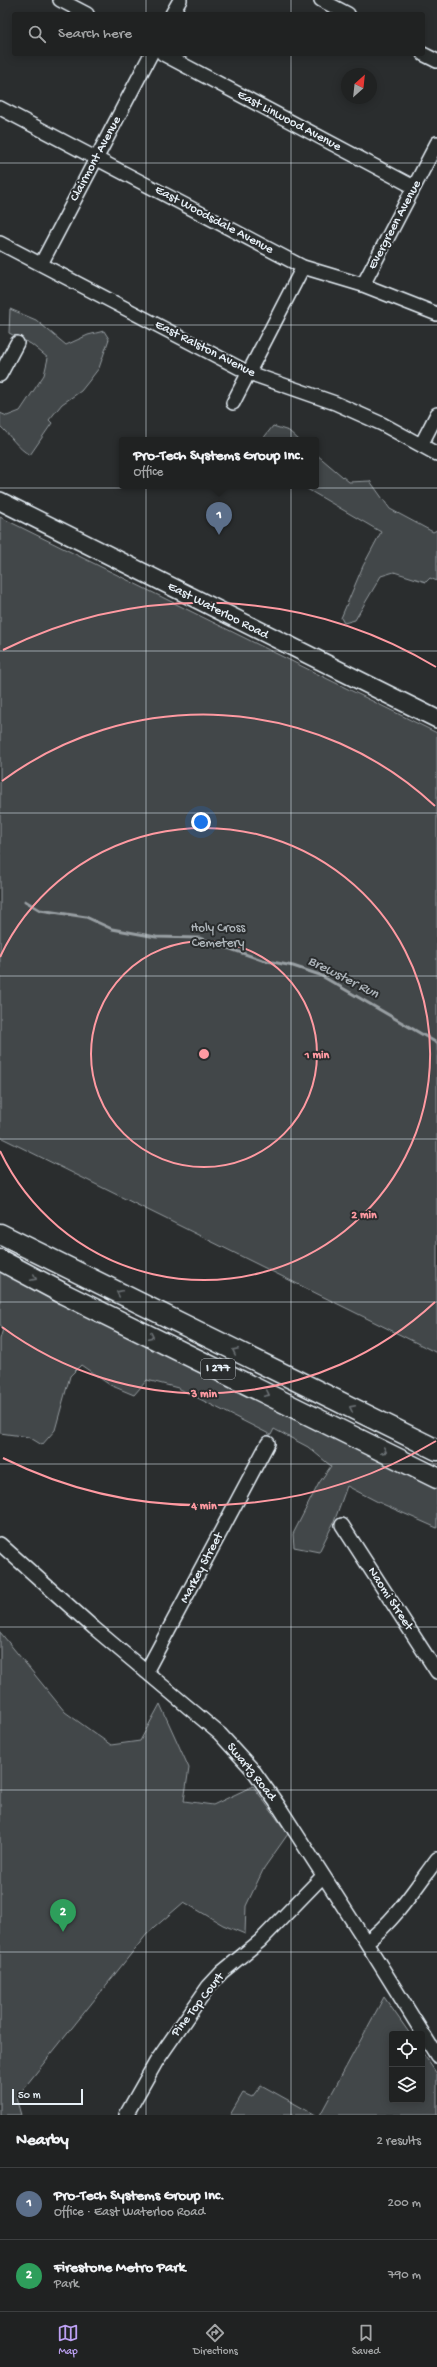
<!DOCTYPE html>
<html lang="en">
<head>
<meta charset="utf-8">
<style>
	body { margin:0; font-family:"Gochi Hand",sans-serif; background:#2d2f2f; color:#f1f3f6 }
	.controls { position:absolute; right:12px; bottom:12px; display:grid; overflow:hidden; border-radius:4px; box-shadow:0 2px 10px #0003 }
	.controls button { width:36px; height:36px; display:grid; place-items:center; padding:0; border:0; border-bottom:1px solid #3d3f40; background:#202222; color:#f1f3f6; font:20px sans-serif }
	.compass { position:absolute; left:341px; top:68px; width:36px; height:36px; border-radius:50%; background:#202222; box-shadow:0 2px 10px #0003; rotate:27deg }
	.scale { position:absolute; left:12px; bottom:10px; width:71px; box-sizing:border-box; padding-left:4px; border:2px solid #e8f1f8; border-top:0; font-size:11px; line-height:14px; white-space:nowrap; color:#e8f1f8; -webkit-text-stroke:3px #2a2d2e; paint-order:stroke }
	.you { position:absolute; left:201px; top:822px; width:14px; height:14px; margin:-10px; border:3px solid #fff; border-radius:50%; background:#1a73e8; box-shadow:0 0 0 6px #1a73e833 }
	.badge { display:grid; place-items:center; width:26px; height:26px; border-radius:50%; background:#bca0f2; color:#fff; font-size:13px; font-weight:700 }
	.pin { position:absolute; translate:-50% -33px; filter:drop-shadow(0 1px 2px #0008) }
	.pin::after { content:''; position:absolute; top:21px; width:14px; height:12px; background:inherit; clip-path:polygon(0 0,100% 0,50% 100%) }
	.popup { position:absolute; left:119px; top:437px; width:200px; height:52px; box-sizing:border-box; display:grid; place-content:center; border-radius:4px; background:#202222; filter:drop-shadow(0 1px 3px #0005); font-size:13px; white-space:nowrap; color:#a2a4a5 }
	.popup b { font-size:15px; color:#f1f3f6 }
	.popup::after { content:''; position:absolute; left:50%; top:100%; margin-left:-8px; border:8px solid transparent; border-top-color:#202222 }
	.list { margin:0; padding:0; list-style:none }
	h2 { display:flex; justify-content:space-between; align-items:center; height:52px; margin:0; padding:0 16px; font-size:17px }
	h2 small { font-size:13px; font-weight:400; color:#a2a4a5 }
	.list li { display:grid; grid-template-columns:26px 1fr auto; gap:12px; align-items:center; box-sizing:border-box; height:72px; padding:0 16px; border-top:1px solid #3d3f40 }
	.list b { display:block; font-size:15px; white-space:nowrap }
	.list p { margin:0; font-size:13px; white-space:nowrap; color:#a2a4a5 }
	.list em { font-size:13px; font-style:normal; color:#a2a4a5 }
	.icon { flex:none; width:22px; height:22px; fill:none; stroke:currentColor; stroke-width:2; stroke-linecap:round; stroke-linejoin:round }
	.map { position:relative; flex:none; width:437px; height:2115px; overflow:hidden }
	.search { position:absolute; background:#202222; box-shadow:0 2px 10px #0003; left:12px; right:12px; top:12px; height:44px; display:flex; align-items:center; gap:10px; box-sizing:border-box; padding:0 14px; border-radius:4px; color:#a2a4a5; font-size:15px }
	.sheet { height:196px; background:#202222 }
	nav { display:flex; justify-content:space-around; align-items:center; box-sizing:border-box; height:56px; border-top:1px solid #3d3f40; background:#202222; font-size:11px; color:#a2a4a5 }
	nav a { display:grid; justify-items:center; gap:2px }
	nav .on { color:#bca0f2 }
	.map>svg:first-child { display:block }
	.green { fill:#424648; stroke:#959ca0 }
	.lines { fill:none; stroke-linecap:round; stroke-linejoin:round }
	.stream { stroke:#989fa3; stroke-width:3 }
	.minor-casing { stroke:#e8f1f8; stroke-width:16 }
	.major-casing { stroke:#e8f1f8; stroke-width:20 }
	.highway-casing { stroke:#e8f1f8; stroke-width:23 }
	.minor { stroke:#2a2d2e; stroke-width:13 }
	.major { stroke:#2a2d2e; stroke-width:17 }
	.highway { stroke:#2a2d2e; stroke-width:20 }
	.oneway { stroke:#6c7275 }
	.grid { fill:none; stroke:#e8f1f8; stroke-width:1; stroke-opacity:0.55 }
	.ring { fill:none; stroke:#ff9aa2; stroke-width:2 }
	.labels { text-anchor:middle; dominant-baseline:central; stroke-width:4; stroke-linejoin:round; paint-order:stroke }
	.shield { fill:#2a2d2e; stroke:#afb6bb; stroke-width:1 }
	.shield-label { font-size:12px; font-weight:bold; fill:#e8f1f8 }
	.street-label { font-size:13px; fill:#e8f1f8; stroke:#2a2d2e }
	.park-label { font-size:13px; fill:#aeb5ba; stroke:#2a2d2e }
	.water-label { font-size:14px; font-style:italic; fill:#acb3b9; stroke:#2a2d2e }
	.centre { fill:#ff9aa2; stroke:#2a2d2e; stroke-width:2 }
	.ring-label { font-size:12px; text-anchor:middle; font-weight:bold; fill:#ff9aa2; stroke:#2a2d2e; stroke-width:4; stroke-linejoin:round; paint-order:stroke }
</style>
</head>
<body>
<div class="map">
<svg width="437" height="2115" viewBox="0 0 437 2115">
	<rect width="100%" height="100%" fill="#2a2d2e"/>
	<filter id="ink" filterUnits="userSpaceOnUse"><feTurbulence type="fractalNoise" baseFrequency=".025" numOctaves="2"/><feDisplacementMap in="SourceGraphic" scale="8" xChannelSelector="R" yChannelSelector="G"/><feConvolveMatrix kernelMatrix="1 2 1 2 8 2 1 2 1" color-interpolation-filters="sRGB"/></filter>
	<g filter="url(#ink)">
		<!-- green -->
		<path class="green" d="M 10,309 L 36,320 L 66,345 L 88,335 L 104,331 L 109,339 L 99,368 L 89,381 L 81,391 L 62,404 L 49,420 L 52,423 L 30,455 C 18,449 10,435 0,426 L 0,413 L 7,416 L 20,411 L 44,375 L 48,358 L 31,344 L 9,333 Z
			M 273,426 L 289,431 L 299,440 L 262,440 Z
			M 316,454 L 349,482 L 370,481 L 390,509 L 433,532 L 437,530 L 437,581 L 430,578 L 426,582 L 394,572 L 381,576 L 355,620 L 344,623 L 341,618 L 363,566 L 381,532 L 302,486 L 316,486 Z
			M 0,517 L 437,733 L 437,1353 L 0,1137 Z
			M 0,1269 L 437,1488 L 437,1528 L 378,1502 L 347,1486 L 334,1522 L 319,1552 L 294,1547 L 293,1534 L 319,1483 L 331,1466 L 308,1447 L 274,1429 L 271,1435 L 178,1388 L 147,1380 L 134,1395 L 110,1385 L 81,1365 L 70,1376 L 55,1430 L 42,1445 L 29,1437 L 0,1433 L 0,1339 L 3,1329 L 0,1324 Z
			M 0,1632 L 65,1712 L 111,1745 L 140,1741 L 160,1704 L 189,1768 L 184,1801 L 213,1805 L 253,1786 L 288,1834 L 264,1868 L 246,1906 L 245,1934 L 223,1925 L 184,1902 L 147,1934 L 16,2098 L 21,2115 L 0,2115 Z
			M 384,1997 L 410,2034 L 392,2034 L 392,2100 L 422,2100 L 422,2052 L 437,2074 L 437,2115 L 320,2115 Z
			M 261,2085 L 315,2115 L 230,2115 L 243,2093 L 252,2097 Z"/>
		<g class="lines">
			<!-- stream -->
			<path class="stream" d="M 25,901 L 40,910 L 86,917 L 112,929 L 156,937 L 199,938 L 262,960 L 293,966 L 320,975 L 437,1043"/>
			<!-- minor casing -->
			<g class="minor-casing">
				<path id="minor" d="M 60,0 L 87,14
					M 321,0 L 348,14
					M 172,14 L 180,0
					M 163,54 L 414,187
					M 423,54 L 437,61
					M 0,108 L 303,267 L 363,285 L 437,314
					M 0,243 L 249,373 L 335,403 L 382,424 L 437,454
					M 41,264 L 151,54
					M 363,285 L 437,143
					M 0,375 L 17,343
					M 233,403 L 303,267
					M 421,445 L 437,414
					M 342,1525 L 437,1672
					M 0,1544 L 94,1628 L 220,1734 L 253,1770 L 278,1805 L 366,1942 L 437,2056
					M 146,1672 L 268,1443
					M 366,1942 C 395,1921 416,1887 437,1859
					M 126,2115 L 156,2062 L 208,1987 L 222,1972 L 260,1941 L 323,1876"/>
			</g>
			<!-- major casing -->
			<g class="major-casing">
				<path id="major" d="M 0,501 L 437,719"/>
			</g>
			<!-- highway casing -->
			<g class="highway-casing">
				<path id="highway" d="M 0,1234 L 437,1450
					M 0,1260 L 64,1294 L 437,1478"/>
			</g>
			<!-- minor -->
			<use href="#minor" class="minor"/>
			<!-- major -->
			<use href="#major" class="major"/>
			<!-- highway -->
			<use href="#highway" class="highway"/>
		</g>
		<!-- one-way arrows -->
		<defs><path id="oneway-chevron" d="M-2-3.5L2.5 0L-2 3.5" fill="none" stroke-width="1.6" stroke-linecap="round" stroke-linejoin="round"/></defs>
		<g class="oneway">
			<use href="#oneway-chevron" transform="translate(34 1278) rotate(27)"/>
			<use href="#oneway-chevron" transform="translate(119 1293) rotate(-154)"/>
			<use href="#oneway-chevron" transform="translate(151 1336) rotate(26)"/>
			<use href="#oneway-chevron" transform="translate(235 1351) rotate(-154)"/>
			<use href="#oneway-chevron" transform="translate(267 1394) rotate(26)"/>
			<use href="#oneway-chevron" transform="translate(352 1408) rotate(-154)"/>
			<use href="#oneway-chevron" transform="translate(384 1451) rotate(26)"/>
		</g>
	</g>
	<!-- grid -->
	<path class="grid" d="M 146,0 L 146,14M 291,0 L 291,14M 146,54 L 146,2115M 291,54 L 291,2115M 0,163 L 437,163M 0,325 L 437,325M 0,488 L 437,488M 0,651 L 437,651M 0,813 L 437,813M 0,976 L 437,976M 0,1139 L 437,1139M 0,1302 L 437,1302M 0,1464 L 437,1464M 0,1627 L 437,1627M 0,1790 L 437,1790M 0,1952 L 437,1952"/>
	<!-- distance rings -->
	<g class="ring">
		<circle cx="204" cy="1054" r="113"/>
		<path d="M0 957A226 226 0 1 1 0 1151"/>
		<path d="M435 1302A339 339 0 0 1 2 1327M2 781A339 339 0 0 1 435 806"/>
		<path d="M436 1441A451 451 0 0 1 3 1458M3 650A451 451 0 0 1 436 667"/>
	</g>
	<g class="labels">
		<!-- shield labels -->
		<rect class="shield" x="201" y="1359" width="34" height="20" rx="3"/>
		<g class="shield-label">
			<text x="218" y="1369">I 277</text>
		</g>
		<!-- street labels -->
		<g class="street-label">
			<text transform="translate(289 121) rotate(28)">East Linwood Avenue</text>
			<text transform="translate(96 159) rotate(-62)">Clairmont Avenue</text>
			<text transform="translate(214 220) rotate(28)">East Woodsdale Avenue</text>
			<text transform="translate(395 225) rotate(-62)">Evergreen Avenue</text>
			<text transform="translate(205 349) rotate(27)">East Ralston Avenue</text>
			<text transform="translate(218 611) rotate(27)">East Waterloo Road</text>
			<text transform="translate(202 1568) rotate(-62)">Markey Street</text>
			<text transform="translate(390 1599) rotate(57)">Naomi Street</text>
			<text transform="translate(251 1772) rotate(51)">Swartz Road</text>
			<text transform="translate(198 2005) rotate(-52)">Pine Top Court</text>
		</g>
		<!-- park labels -->
		<g class="park-label">
			<text x="218" y="928">Holy Cross<tspan x="218" dy="15">Cemetery</tspan></text>
		</g>
		<!-- water labels -->
		<g class="water-label">
			<text transform="translate(343 978) rotate(27)">Brewster Run</text>
		</g>
	</g>
	<circle cx="204" cy="1054" r="6" class="centre"/>
	<g class="ring-label">
		<text x="317" y="1058">1 min</text>
		<text x="364" y="1218">2 min</text>
		<text x="204" y="1397">3 min</text>
		<text x="204" y="1509">4 min</text>
	</g>
</svg>
<div class="controls">
<button><svg class="icon" aria-label="locate" viewBox="0 0 24 24"><circle cx="12" cy="12" r="6"/><path d="M12 2v4M12 18v4M2 12h4M18 12h4"/></svg></button>
<button><svg class="icon" aria-label="layers" viewBox="0 0 24 24"><path d="M12 4l9 5-9 5-9-5zM3 14l9 5 9-5"/></svg></button>
</div>
<svg class="compass" viewBox="-18 -18 36 36"><path d="M0-13l5 13h-10z" fill="#e53935"/><path d="M0 13l5-13h-10z" fill="#a2a4a5"/></svg>
<div class="scale">50 m</div>
<div class="you"></div>
<div class="pin badge" style="left:219px;top:535px;background:#5c6f8a">1</div>
<div class="popup"><b>Pro-Tech Systems Group Inc.</b>Office</div>
<div class="pin badge" style="left:63px;top:1932px;background:#2e9e5b">2</div>
<div class="search"><svg class="icon" aria-label="search" viewBox="0 0 24 24"><circle cx="10" cy="10" r="6"/><path d="M15 15l6 6"/></svg>Search here</div>
</div>
<section class="sheet">
<h2>Nearby<small>2 results</small></h2>
<ul class="list">
<li><span class="badge" style="background:#5c6f8a">1</span><div><b>Pro-Tech Systems Group Inc.</b><p>Office · East Waterloo Road</p></div><em>200 m</em></li>
<li><span class="badge" style="background:#2e9e5b">2</span><div><b>Firestone Metro Park</b><p>Park</p></div><em>790 m</em></li>
</ul>
</section>
<nav>
<a class="on"><svg class="icon" aria-label="map" viewBox="0 0 24 24"><path d="M3 6l6-2 6 2 6-2v14l-6 2-6-2-6 2zM9 4v14M15 6v14"/></svg>Map</a>
<a><svg class="icon" aria-label="directions" viewBox="0 0 24 24"><path d="M12 3l9 9-9 9-9-9zM9 14v-3h6M13 9l2 2-2 2"/></svg>Directions</a>
<a><svg class="icon" aria-label="saved" viewBox="0 0 24 24"><path d="M7 4h10v16l-5-4-5 4z"/></svg>Saved</a>
</nav>
</body>
</html>
